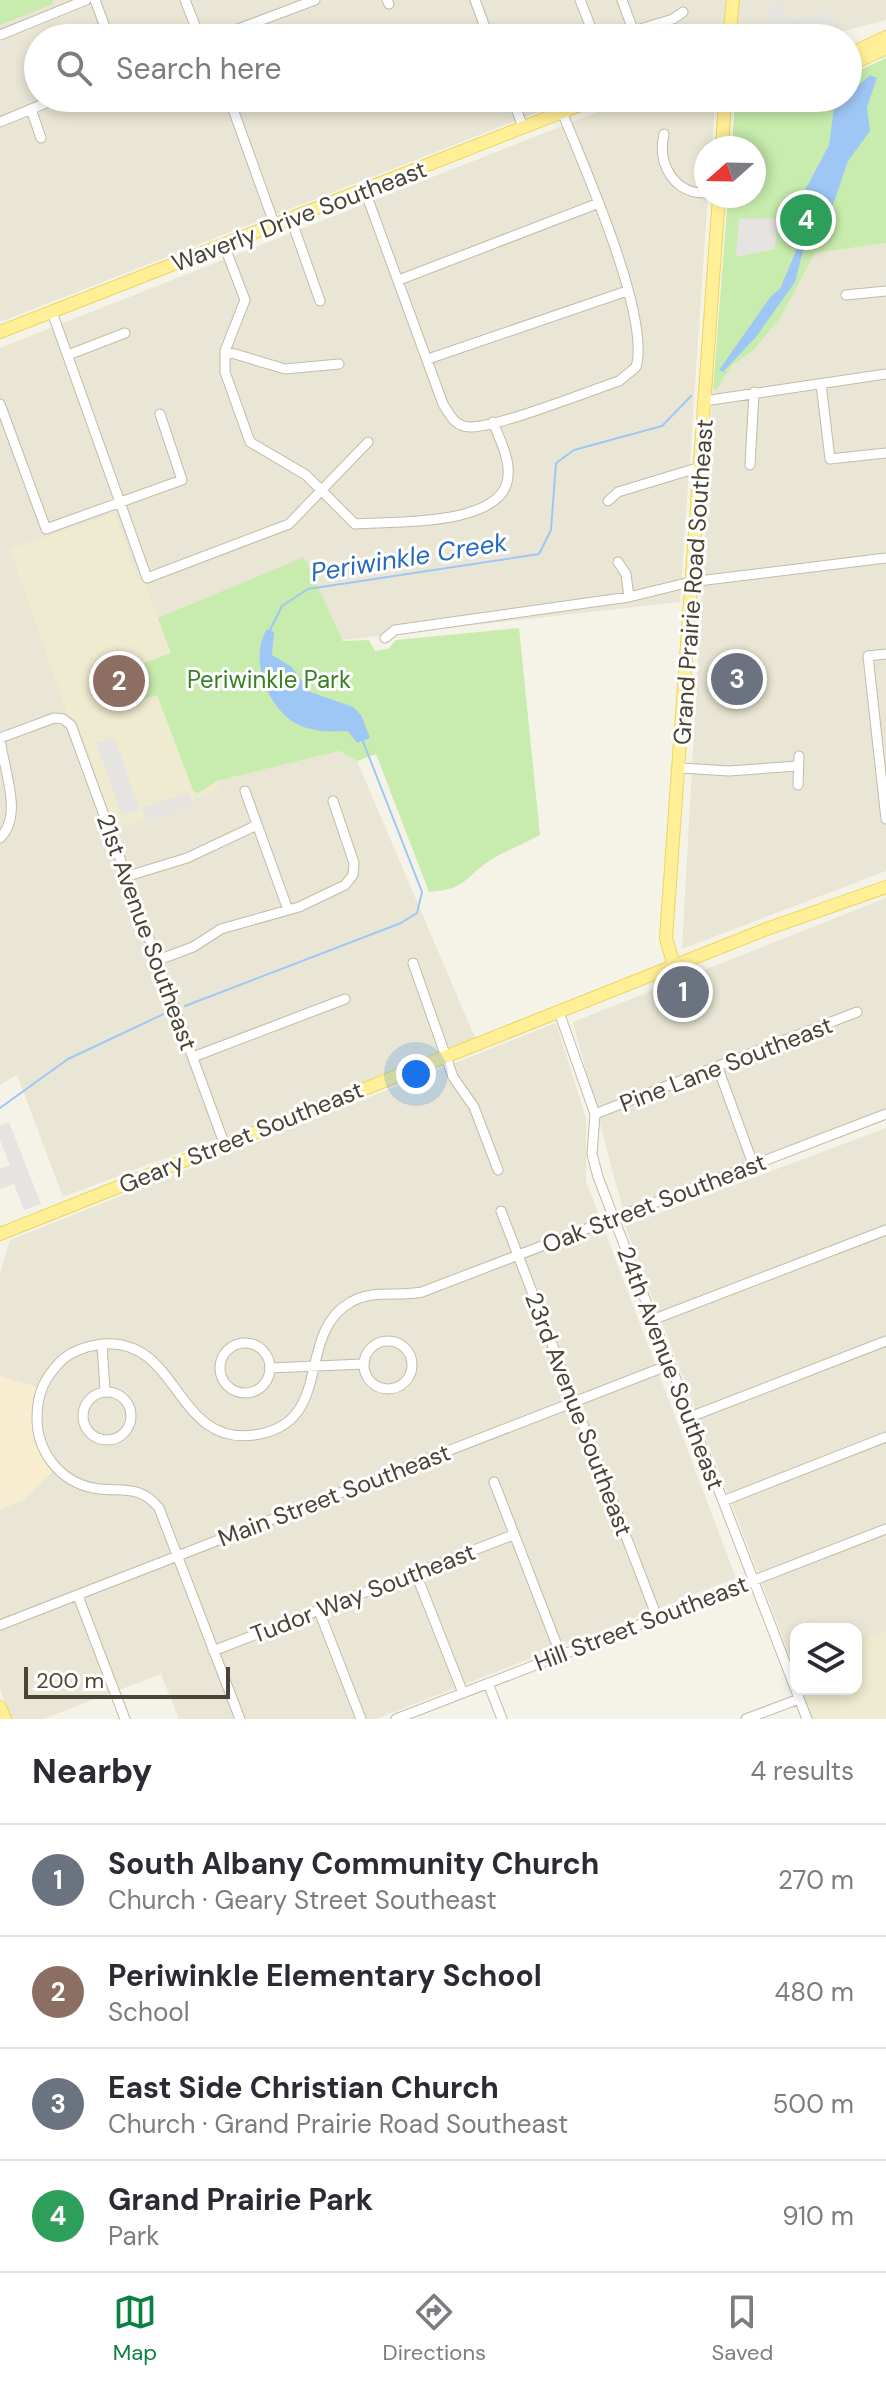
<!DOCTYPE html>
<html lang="en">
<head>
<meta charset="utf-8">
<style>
	body { margin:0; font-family:"DM Sans",sans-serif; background:#f2f2f3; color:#2b2b33 }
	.controls { position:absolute; right:24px; bottom:24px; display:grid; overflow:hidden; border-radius:16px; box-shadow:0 4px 12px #0003 }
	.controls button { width:72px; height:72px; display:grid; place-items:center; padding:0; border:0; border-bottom:2px solid #e1e1e2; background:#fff; color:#2b2b33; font:40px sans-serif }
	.compass { position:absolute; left:694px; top:136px; width:72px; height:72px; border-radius:50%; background:#fff; box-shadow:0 4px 12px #0003; rotate:250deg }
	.scale { position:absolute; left:24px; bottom:20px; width:206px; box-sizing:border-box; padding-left:8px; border:4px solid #494436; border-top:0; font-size:22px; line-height:28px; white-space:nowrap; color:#494436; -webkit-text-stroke:6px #fff; paint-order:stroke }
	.you { position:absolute; left:416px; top:1074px; width:28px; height:28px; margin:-20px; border:6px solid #fff; border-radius:50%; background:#1a73e8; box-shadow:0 0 0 12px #1a73e833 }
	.badge { display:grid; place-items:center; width:52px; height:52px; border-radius:50%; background:#0b8043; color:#fff; font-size:26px; font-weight:700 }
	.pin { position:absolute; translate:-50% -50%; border:4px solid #fff; box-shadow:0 2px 8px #0006 }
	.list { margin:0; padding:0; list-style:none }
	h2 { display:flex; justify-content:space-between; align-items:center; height:104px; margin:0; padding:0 32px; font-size:34px }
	h2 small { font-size:26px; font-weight:400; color:#7c7c81 }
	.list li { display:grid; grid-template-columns:52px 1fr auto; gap:24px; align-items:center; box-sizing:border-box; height:112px; padding:0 32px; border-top:2px solid #e1e1e2 }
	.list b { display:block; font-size:30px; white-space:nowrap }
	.list p { margin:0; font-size:26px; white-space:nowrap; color:#7c7c81 }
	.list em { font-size:26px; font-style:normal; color:#7c7c81 }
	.icon { flex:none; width:44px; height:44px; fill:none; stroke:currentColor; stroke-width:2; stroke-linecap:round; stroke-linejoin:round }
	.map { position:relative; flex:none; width:886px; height:1719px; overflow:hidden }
	.search { position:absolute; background:#fff; box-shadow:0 4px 12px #0003; left:24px; right:24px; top:24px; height:88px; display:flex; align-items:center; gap:20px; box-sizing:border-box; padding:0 28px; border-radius:44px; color:#7c7c81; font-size:30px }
	.sheet { height:552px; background:#fff }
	nav { display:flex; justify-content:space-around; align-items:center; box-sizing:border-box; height:112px; border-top:2px solid #e1e1e2; background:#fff; font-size:22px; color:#7c7c81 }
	nav a { display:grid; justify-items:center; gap:4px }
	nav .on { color:#0b8043 }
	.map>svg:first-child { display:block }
	.residential { fill:#e9e6d5 }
	.commercial { fill:#f8edd1 }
	.education { fill:#efebd0 }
	.green { fill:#c8ecad }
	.parking { fill:#e6e4e0 }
	.water { fill:#9fc7f6 }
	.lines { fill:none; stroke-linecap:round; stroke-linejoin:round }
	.stream { stroke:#9fc7f6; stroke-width:2 }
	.minor-casing { stroke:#c1bca9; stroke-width:11 }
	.major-casing { stroke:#eed55d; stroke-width:14 }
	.minor { stroke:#fff; stroke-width:9 }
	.major { stroke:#ffef97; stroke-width:12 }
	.labels { text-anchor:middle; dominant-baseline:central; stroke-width:6; stroke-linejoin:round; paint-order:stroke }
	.street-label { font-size:24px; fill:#494436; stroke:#fff }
	.park-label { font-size:24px; fill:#3a8023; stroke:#fff }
	.water-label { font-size:26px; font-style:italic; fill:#256abf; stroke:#fff }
</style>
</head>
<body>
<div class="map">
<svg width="886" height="1719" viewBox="0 0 886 1719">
	<rect width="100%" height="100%" fill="#f5f3e8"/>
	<!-- residential -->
	<path class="residential" d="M 0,0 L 886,0 L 886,20 L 836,33 L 836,38 L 38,38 L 38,98 L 574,98 L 0,322 Z
		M 633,98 L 715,98 L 712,148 L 706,148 L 708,196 L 680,602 L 342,640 L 304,558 L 217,781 L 339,751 L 357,761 L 476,1040 L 63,1197 L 17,1075 L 0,1085 L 0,348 Z
		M 886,243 L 886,871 L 682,949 L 713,389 L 717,388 L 732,365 L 753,351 L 781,317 L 815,253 Z
		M 886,898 L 886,1113 L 624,1214 L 573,1022 Z
		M 556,1023 L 586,1118 L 586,1181 L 736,1578 L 376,1719 L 179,1719 L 161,1674 L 43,1719 L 11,1719 L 0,1689 L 0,1509 L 25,1499 L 36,1387 L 0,1376 L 0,1273 L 10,1240 Z
		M 886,1128 L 886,1719 L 856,1689 L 856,1629 L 796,1629 L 796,1672 L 625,1226 Z"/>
	<!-- commercial -->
	<path class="commercial" d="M 0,1376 L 36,1387 L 33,1409 L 53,1471 L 25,1499 L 0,1509 Z"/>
	<!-- education -->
	<path class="education" d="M 115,513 L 138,578 L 145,583 L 220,789 L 115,830 L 79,726 L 68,715 L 10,549 Z
		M 886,1632 L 886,1719 L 807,1719 L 788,1670 L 796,1667 L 796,1689 L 856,1689 L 856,1644 Z"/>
	<!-- green -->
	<path class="green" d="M 0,0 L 52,0 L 53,4 L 0,25 Z
		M 886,58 L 886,243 L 815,253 L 781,317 L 753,351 L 732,365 L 717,389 L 713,389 L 728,196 L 754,196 L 754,148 L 732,148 L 735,98 L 848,98 L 848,76 Z
		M 304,557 L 343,641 L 369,640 L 375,651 L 388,649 L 396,640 L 519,628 L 540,835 C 524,844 505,851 489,861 C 463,879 467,889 429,892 L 376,754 L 357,761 L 339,751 L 217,781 L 197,794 L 193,790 L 157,695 L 129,704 L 117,673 L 171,653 L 158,618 Z"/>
	<!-- parking -->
	<path class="parking" d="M 776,2 L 781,3 L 789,19 L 833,13 L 833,31 L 768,38 L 766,21 L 771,20 L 766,8 Z
		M 778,218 L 775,249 L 736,257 L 739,219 Z
		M 114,737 L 140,809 L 122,815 L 96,743 Z
		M 189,792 L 193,805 L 147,821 L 142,808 Z
		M 9,1122 L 41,1204 L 24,1210 L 14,1184 L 0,1189 L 0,1169 L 10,1165 L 0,1140 L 0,1126 Z"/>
	<!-- water -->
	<path class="water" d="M 870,75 L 877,78 L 867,107 L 870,131 L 848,161 L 834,202 L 815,234 L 805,243 L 795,282 L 756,337 L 723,372 L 719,370 L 771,296 L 780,289 L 799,244 L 804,192 L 829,145 L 834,107 Z
		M 267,629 L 274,632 L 272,655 L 292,667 L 310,692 L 353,707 L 361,715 L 370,738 L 357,743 L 348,731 C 328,732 306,732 289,719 C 264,699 250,656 267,629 Z"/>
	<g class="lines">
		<!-- stream -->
		<path class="stream" d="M 270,630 L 282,606 L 308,589 L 539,554 L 551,530 L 556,463 L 574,450 L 662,426 L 691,396
			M 185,1006 L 401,923 L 417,913 L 422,892 L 362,739
			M 0,1108 L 68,1059 L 168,1012"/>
		<!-- minor casing -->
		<g class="minor-casing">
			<path id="minor" d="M 95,0 L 109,38
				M 185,0 L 200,38
				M 387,0 L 389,4
				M 475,0 L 489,38
				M 580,0 L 595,38
				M 622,0 L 633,30
				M 0,35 L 86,0
				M 214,38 L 315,0
				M 611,38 L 673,19 L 683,12
				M 229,98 L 275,226
				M 512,98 L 523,127
				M 233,107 L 256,98
				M 31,109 L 41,138
				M 0,122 L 58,98
				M 664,134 C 657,164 674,194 706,193
				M 365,191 L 443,404 C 450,415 455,427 470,427 C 496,428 589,391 619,381 L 636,367 C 651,316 583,164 562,112
				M 291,219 L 320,301
				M 224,245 L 245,300 L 225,351 L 225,372 L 250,442 L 306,475 L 355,524 C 393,521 505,527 508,476 C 510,458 499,438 493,422
				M 399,280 L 599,203
				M 846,295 L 886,291
				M 52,312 L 147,578 L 289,524 L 368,442
				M 225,351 L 285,369 L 339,364
				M 68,355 L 125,333
				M 428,359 L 627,291
				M 821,384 L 830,459 L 886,453
				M 704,401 L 886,374
				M 0,404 L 46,529 L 182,480 L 160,414
				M 750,465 L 754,392
				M 608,501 L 618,492 L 697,468
				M 618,562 L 626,574 L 629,597
				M 385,638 L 395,630 L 629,597 L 690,582 L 886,558
				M 886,654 L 868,656 L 886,819
				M 0,738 L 54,718 L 63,719 L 71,725 L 224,1143
				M 681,768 L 729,771 L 797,766
				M 798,785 L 799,756
				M 245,791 L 288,910
				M 0,838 C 24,815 3,769 0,738
				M 128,876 L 187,858 L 257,825
				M 158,960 L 193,947 L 221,929 L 299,907 L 345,885 L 353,875 L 354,863 L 333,801
				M 413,963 L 453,1077 L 474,1107 L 498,1170
				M 559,1012 L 595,1114 L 592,1154 L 598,1177 L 807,1719
				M 193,1057 L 345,999
				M 718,1068 L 753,1164
				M 595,1114 L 857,1012
				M 501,1211 L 657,1617
				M 652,1320 L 886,1230
				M364 1365a24 24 0 1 1 48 0a24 24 0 1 1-48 0Z
				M220 1368a25 25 0 1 1 50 0a25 25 0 1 1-50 0Z
				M 102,1344 L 105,1391
				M 270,1368 L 363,1364
				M83 1416a24 24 0 1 1 48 0a24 24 0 1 1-48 0Z
				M 690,1417 L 886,1341
				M 494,1482 L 560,1653
				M 723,1501 L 886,1437
				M 416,1574 L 463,1693
				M 78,1596 L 125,1719
				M 319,1611 L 361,1719
				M 0,1625 L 669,1365
				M 213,1651 L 513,1535
				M 488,1683 L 502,1719
				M 240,1719 L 159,1508 C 139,1483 120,1493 93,1488 C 59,1481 37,1451 37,1418 C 37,1392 45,1377 63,1359 C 74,1350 88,1346 102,1344 C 180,1337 174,1446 254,1435 C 336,1424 294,1334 351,1302 C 373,1289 398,1297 422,1292 L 886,1114
				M 396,1719 L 886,1529
				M 746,1719 L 799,1699"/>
		</g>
		<!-- major casing -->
		<g class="major-casing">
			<path id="major" d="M 729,38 L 733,0
				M 848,55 L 886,37
				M 848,66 L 886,48
				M 722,148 L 725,98
				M 0,332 L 598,98
				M 674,966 L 666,938 L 719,196
				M 0,1234 L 764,930 L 886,887
				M 0,1707 L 5,1719"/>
		</g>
		<!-- minor -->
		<use href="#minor" class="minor"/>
		<!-- major -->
		<use href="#major" class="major"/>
	</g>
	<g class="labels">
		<!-- street labels -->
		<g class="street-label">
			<text transform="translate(299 216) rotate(-21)">Waverly Drive Southeast</text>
			<text transform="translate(693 582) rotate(-86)">Grand Prairie Road Southeast</text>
			<text transform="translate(147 932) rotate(70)">21st Avenue Southeast</text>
			<text transform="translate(726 1064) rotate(-21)">Pine Lane Southeast</text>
			<text transform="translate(241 1137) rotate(-22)">Geary Street Southeast</text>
			<text transform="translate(654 1203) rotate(-21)">Oak Street Southeast</text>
			<text transform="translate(671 1368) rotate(69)">24th Avenue Southeast</text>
			<text transform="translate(579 1414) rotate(69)">23rd Avenue Southeast</text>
			<text transform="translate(334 1495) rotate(-21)">Main Street Southeast</text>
			<text transform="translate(363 1593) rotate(-21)">Tudor Way Southeast</text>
			<text transform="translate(641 1623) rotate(-21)">Hill Street Southeast</text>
		</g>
		<!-- park labels -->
		<g class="park-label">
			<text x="269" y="679">Periwinkle Park</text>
		</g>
		<!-- water labels -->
		<g class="water-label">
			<text transform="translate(409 557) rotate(-9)">Periwinkle Creek</text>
		</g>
	</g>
</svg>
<div class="controls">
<button><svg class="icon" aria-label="layers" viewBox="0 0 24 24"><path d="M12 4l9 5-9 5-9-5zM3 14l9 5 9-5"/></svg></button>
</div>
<svg class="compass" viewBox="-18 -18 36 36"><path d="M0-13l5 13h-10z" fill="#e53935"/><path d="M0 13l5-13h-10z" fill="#7c7c81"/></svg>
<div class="scale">200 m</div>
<div class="you"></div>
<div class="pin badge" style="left:683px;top:992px;background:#6b7280">1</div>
<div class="pin badge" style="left:119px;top:681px;background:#8d6e63">2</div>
<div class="pin badge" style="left:737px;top:679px;background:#6b7280">3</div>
<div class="pin badge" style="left:806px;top:220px;background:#2e9e5b">4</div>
<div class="search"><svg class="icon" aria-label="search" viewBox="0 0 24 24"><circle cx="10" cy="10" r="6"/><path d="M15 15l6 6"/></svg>Search here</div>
</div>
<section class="sheet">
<h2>Nearby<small>4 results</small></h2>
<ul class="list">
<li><span class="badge" style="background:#6b7280">1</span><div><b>South Albany Community Church</b><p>Church · Geary Street Southeast</p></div><em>270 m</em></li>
<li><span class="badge" style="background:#8d6e63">2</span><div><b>Periwinkle Elementary School</b><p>School</p></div><em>480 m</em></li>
<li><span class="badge" style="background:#6b7280">3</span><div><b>East Side Christian Church</b><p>Church · Grand Prairie Road Southeast</p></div><em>500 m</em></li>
<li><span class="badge" style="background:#2e9e5b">4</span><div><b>Grand Prairie Park</b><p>Park</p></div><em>910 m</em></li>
</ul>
</section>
<nav>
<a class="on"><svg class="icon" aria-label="map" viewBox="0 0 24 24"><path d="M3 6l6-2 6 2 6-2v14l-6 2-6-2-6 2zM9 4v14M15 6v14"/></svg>Map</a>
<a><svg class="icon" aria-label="directions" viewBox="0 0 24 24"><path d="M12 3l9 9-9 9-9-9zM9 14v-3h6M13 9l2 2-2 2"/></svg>Directions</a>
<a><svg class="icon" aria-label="saved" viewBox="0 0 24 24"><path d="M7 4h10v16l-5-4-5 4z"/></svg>Saved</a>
</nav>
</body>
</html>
